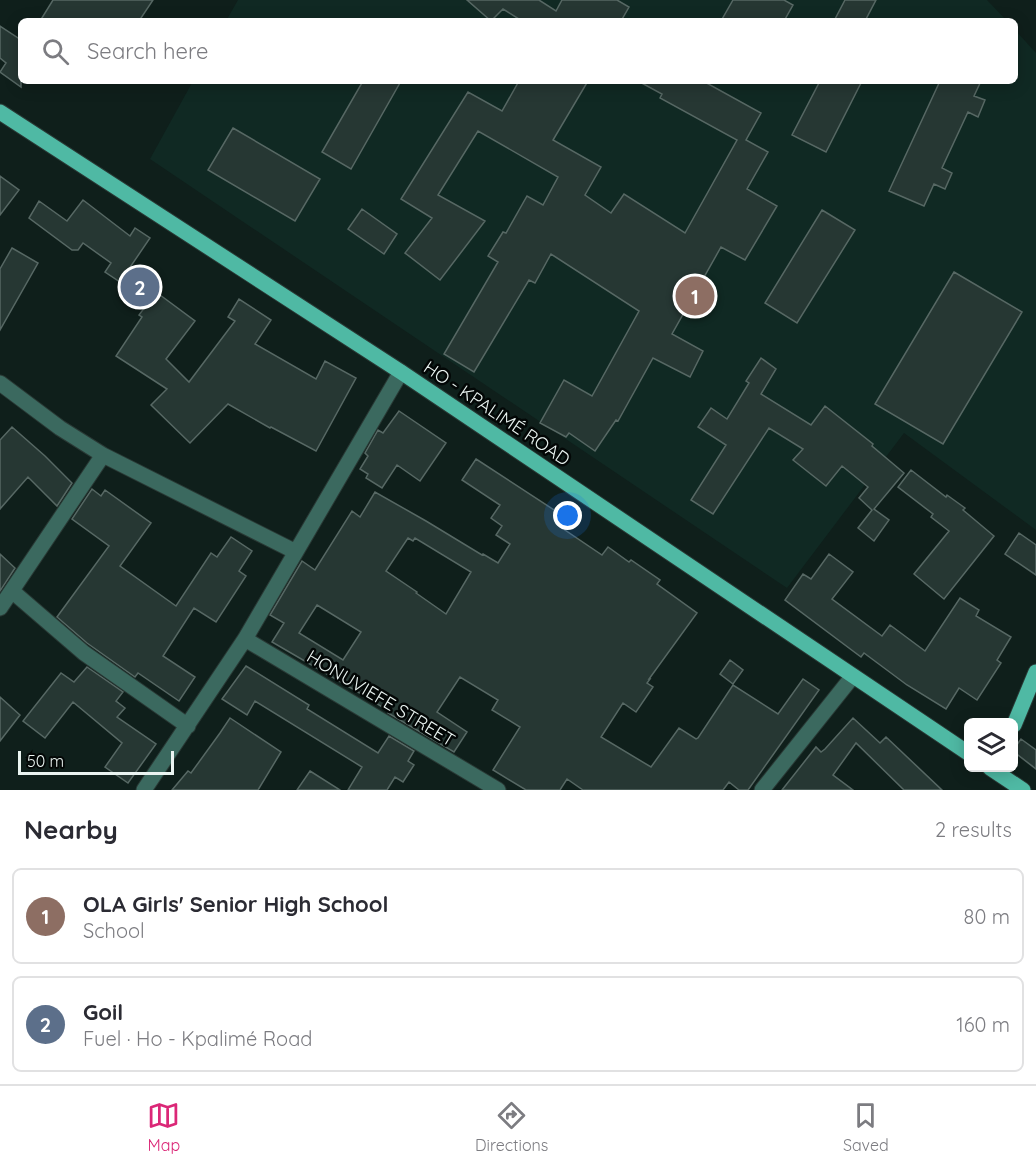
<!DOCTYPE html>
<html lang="en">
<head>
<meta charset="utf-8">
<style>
	body { margin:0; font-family:Quicksand,sans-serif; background:#f2f2f3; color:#2b2b33 }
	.controls { position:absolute; right:18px; bottom:18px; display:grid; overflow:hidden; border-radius:9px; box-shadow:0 3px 15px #0003 }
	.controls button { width:54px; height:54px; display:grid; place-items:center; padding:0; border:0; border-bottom:2px solid #e1e1e2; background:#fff; color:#2b2b33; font:30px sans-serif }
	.scale { position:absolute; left:18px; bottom:15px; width:156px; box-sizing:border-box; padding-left:6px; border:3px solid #eaf4f1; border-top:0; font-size:16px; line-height:21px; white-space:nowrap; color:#eaf4f1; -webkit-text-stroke:4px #030706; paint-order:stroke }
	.you { position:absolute; left:568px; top:516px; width:21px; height:21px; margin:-15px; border:4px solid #fff; border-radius:50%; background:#1a73e8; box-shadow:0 0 0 9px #1a73e833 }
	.badge { display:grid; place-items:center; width:39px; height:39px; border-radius:50%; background:#db2777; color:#fff; font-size:20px; font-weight:700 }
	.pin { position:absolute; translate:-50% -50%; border:3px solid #fff; box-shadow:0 2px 6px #0006 }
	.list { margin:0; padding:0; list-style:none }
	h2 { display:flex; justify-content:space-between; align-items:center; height:78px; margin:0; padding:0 24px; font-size:26px }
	h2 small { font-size:20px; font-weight:400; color:#7c7c81 }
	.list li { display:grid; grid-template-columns:39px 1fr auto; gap:18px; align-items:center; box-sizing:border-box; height:96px; margin:0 12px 12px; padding:0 12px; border:2px solid #e1e1e2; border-radius:9px }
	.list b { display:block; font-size:22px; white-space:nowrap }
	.list p { margin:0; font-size:20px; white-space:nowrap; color:#7c7c81 }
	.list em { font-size:20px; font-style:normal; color:#7c7c81 }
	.icon { flex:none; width:33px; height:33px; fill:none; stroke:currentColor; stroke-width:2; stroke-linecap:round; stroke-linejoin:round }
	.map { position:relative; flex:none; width:1036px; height:790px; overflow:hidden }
	.search { position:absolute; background:#fff; box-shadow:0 3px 15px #0003; left:18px; right:18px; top:18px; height:66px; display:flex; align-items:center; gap:15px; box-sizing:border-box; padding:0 21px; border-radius:9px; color:#7c7c81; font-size:22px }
	.sheet { height:294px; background:#fff }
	nav { display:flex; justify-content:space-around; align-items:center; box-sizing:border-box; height:84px; border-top:2px solid #e1e1e2; background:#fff; font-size:16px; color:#7c7c81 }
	nav a { display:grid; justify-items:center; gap:3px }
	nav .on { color:#db2777 }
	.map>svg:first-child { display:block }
	.built { fill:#102923 }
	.building { fill:#263733; stroke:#576864; stroke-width:1.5; fill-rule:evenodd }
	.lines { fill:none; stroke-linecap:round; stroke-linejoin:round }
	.minor-casing { stroke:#293935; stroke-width:17 }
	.major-casing { stroke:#293935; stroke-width:17 }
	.minor { stroke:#3b695f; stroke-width:15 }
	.major { stroke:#4fb9a4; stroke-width:15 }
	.labels { text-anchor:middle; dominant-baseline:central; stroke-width:5; stroke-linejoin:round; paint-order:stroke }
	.street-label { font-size:18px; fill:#eaf4f1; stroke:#030706 }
</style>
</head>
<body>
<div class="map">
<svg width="1036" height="790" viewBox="0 0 1036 790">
	<rect width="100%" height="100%" fill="#0f1f1b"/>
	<!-- built -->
	<path class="built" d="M 238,0 L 987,0 L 1007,21 L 226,21 Z
		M 1015,30 L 1036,53 L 1036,530 L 904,433 L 787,588 L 150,159 L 193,81 L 1015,81 Z"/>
	<!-- building -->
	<path class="building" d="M 53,0 L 153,0 L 139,21 L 40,21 Z
		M 467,0 L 539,0 L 556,11 L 562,0 L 617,0 L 629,7 L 621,21 L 522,21 L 503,9 L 491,21 Z
		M 733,0 L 784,0 L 793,5 L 784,21 L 721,21 Z
		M 845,0 L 876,0 L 865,21 L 834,21 Z
		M 0,26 L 21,40 L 21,87 L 0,72 L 6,63 L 0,58 Z
		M 363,81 L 401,81 L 351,169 L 322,152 Z
		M 519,81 L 588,81 L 553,140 L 601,167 L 585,195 L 611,213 L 624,194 L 685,233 L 737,140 L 660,98 L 662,94 L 638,81 L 703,81 L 761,113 L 746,140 L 768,152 L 747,189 L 777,206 L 745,260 L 721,247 L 672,334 L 703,351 L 690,377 L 653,358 L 618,421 L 616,420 L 595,451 L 569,433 L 566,437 L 540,423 L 564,380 L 592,396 L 639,311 L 551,254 L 535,283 L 529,280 L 474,372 L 444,354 L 498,262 L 488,256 L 503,232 L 506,233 L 527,196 L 543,205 L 558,177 L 478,131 L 438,195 L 485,221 L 440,280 L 405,253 L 432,218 L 401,199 L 468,92 L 502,111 Z
		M 820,81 L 862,81 L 826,152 L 792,135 Z
		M 940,81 L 981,81 L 974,96 L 985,100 L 978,117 L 968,112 L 942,168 L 952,173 L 945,189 L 934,184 L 924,206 L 889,191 Z
		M 233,128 L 320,179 L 295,221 L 208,170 Z
		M 0,176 L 19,190 L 0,215 Z
		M 83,200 L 130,236 L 135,228 L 150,238 L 120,282 L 105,272 L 111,263 L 83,243 L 78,250 L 72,250 L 29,218 L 39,201 L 67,221 Z
		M 362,209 L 397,234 L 384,254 L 348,229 Z
		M 822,210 L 855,230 L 797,323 L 765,303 Z
		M 12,248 L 38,263 L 0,330 L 0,269 Z
		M 954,272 L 1022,312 L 943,444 L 875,404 Z
		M 156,292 L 195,321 L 166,359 L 189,382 L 235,321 L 228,317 L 239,299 L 271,320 L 255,344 L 316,379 L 325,361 L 356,378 L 316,451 L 271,427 L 270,428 L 228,404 L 190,443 L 151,405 L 167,389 L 116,356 L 142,317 L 139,315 Z
		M 761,358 L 776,369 L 761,394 L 811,425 L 825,406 L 873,444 L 872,446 L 904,473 L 874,509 L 889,520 L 874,541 L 858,528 L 872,510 L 859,498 L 868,487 L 842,466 L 826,486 L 793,460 L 803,449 L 769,428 L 713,514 L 691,500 L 726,445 L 698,427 L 711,408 L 727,419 L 749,383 L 746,381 Z
		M 399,411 L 446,443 L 420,481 L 397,465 L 382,488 L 366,478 L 368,474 L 360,469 L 368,456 L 365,453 L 378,430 L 383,433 Z
		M 12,427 L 45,456 L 72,483 L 57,506 L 28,477 L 0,509 L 0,440 Z
		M 476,459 L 571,521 L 565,530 L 602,555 L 608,547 L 629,562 L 631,560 L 660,580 L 657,584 L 697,613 L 649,679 L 650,679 L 647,683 L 653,687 L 636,712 L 623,703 L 601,737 L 651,767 L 679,728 L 696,739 L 698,738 L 733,685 L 778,714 L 803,679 L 819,690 L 748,790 L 739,790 L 729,782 L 723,790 L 583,790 L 567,779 L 560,790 L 526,790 L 493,770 L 520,727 L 492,710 L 498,700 L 460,677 L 437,712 L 467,732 L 454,752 L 388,713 L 389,711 L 358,692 L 272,642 L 284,623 L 270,615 L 302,561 L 315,570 L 352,511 L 360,517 L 375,492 L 426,521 L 482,555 L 483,554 L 498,563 L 510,544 L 496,535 L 502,526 L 491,518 L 500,505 L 462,480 ZM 408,538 L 413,541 L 415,538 L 471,572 L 446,614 L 416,593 L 417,592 L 386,571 ZM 317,605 L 361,632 L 343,660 L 299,633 Z
		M 911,470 L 946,497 L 947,495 L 965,508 L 963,510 L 994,536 L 944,599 L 914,574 L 949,531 L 931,517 L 933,514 L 898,487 Z
		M 92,489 L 101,496 L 105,490 L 151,523 L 120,566 L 176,606 L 211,553 L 217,557 L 231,537 L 252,551 L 239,571 L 246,576 L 216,622 L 194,608 L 163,656 L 195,677 L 179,701 L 138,673 L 135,677 L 87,643 L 57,617 L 109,546 L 72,519 Z
		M 1019,533 L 1036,545 L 1036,575 L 1005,554 Z
		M 0,554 L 15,568 L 0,591 Z
		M 829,554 L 853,572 L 832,599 L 882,636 L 890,625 L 925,651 L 960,598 L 979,610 L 976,616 L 1011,637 L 997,660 L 1001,663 L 977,700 L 959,688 L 946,709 L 907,685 L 864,653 L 861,657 L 785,600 L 803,574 L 811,579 Z
		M 730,660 L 743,670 L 733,684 L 720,674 Z
		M 246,666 L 309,705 L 307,709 L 378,753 L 389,736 L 414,751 L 408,761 L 414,765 L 403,782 L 395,777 L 387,790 L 348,790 L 362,767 L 255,701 L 247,715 L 222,699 Z
		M 87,667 L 123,692 L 116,701 L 125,708 L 117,717 L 156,744 L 128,783 L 105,767 L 122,743 L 73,702 L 45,738 L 23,721 L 61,673 L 74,682 Z
		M 0,697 L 20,715 L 0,741 Z
		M 230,718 L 281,752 L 258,790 L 172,790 L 188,771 L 191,773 L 220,733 Z
		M 853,718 L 880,743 L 886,737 L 942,790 L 904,790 L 856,743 L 833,775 L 853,790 L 782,790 L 816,747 L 821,752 L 825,749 Z
		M 1021,739 L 1036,750 L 1036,769 L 1014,752 L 1014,749 Z
		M 310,771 L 340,790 L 297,790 Z"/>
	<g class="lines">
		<!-- minor casing -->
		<g class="minor-casing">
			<path id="minor" d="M 0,383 L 60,428 L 103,455 L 296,552
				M 12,591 L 84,653 L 188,726
				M 0,608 L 103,455
				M 245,639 L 498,790
				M 144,790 L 245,639 L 401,372
				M 762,790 L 853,676"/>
		</g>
		<!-- major casing -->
		<g class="major-casing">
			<path id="major" d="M 0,112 L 401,372 L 968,753
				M 1014,725 L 1036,672
				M 990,768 L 1023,790"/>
		</g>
		<!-- minor -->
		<use href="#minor" class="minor"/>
		<!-- major -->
		<use href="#major" class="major"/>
	</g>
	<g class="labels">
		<!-- street labels -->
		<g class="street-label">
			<text transform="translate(497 413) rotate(34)">HO - KPALIMÉ ROAD</text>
			<text transform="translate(381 698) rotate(31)">HONUVIEFE STREET</text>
		</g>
	</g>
</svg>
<div class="controls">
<button><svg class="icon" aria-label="layers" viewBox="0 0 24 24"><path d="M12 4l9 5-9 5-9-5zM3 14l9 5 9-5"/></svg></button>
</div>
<div class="scale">50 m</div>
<div class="you"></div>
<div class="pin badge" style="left:695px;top:296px;background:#8d6e63">1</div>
<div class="pin badge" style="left:140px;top:287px;background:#5c6f8a">2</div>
<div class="search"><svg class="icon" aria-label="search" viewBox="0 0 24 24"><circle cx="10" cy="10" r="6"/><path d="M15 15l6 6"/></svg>Search here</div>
</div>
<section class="sheet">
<h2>Nearby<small>2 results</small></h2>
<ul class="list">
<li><span class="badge" style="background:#8d6e63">1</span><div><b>OLA Girls' Senior High School</b><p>School</p></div><em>80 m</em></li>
<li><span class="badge" style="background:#5c6f8a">2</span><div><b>Goil</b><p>Fuel · Ho - Kpalimé Road</p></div><em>160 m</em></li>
</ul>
</section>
<nav>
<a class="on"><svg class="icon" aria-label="map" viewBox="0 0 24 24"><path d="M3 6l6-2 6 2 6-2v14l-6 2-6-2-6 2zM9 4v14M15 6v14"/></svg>Map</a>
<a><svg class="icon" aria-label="directions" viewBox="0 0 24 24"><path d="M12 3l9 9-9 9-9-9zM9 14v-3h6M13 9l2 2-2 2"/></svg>Directions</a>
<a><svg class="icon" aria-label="saved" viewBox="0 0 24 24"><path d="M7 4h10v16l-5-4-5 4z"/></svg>Saved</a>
</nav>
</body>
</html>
